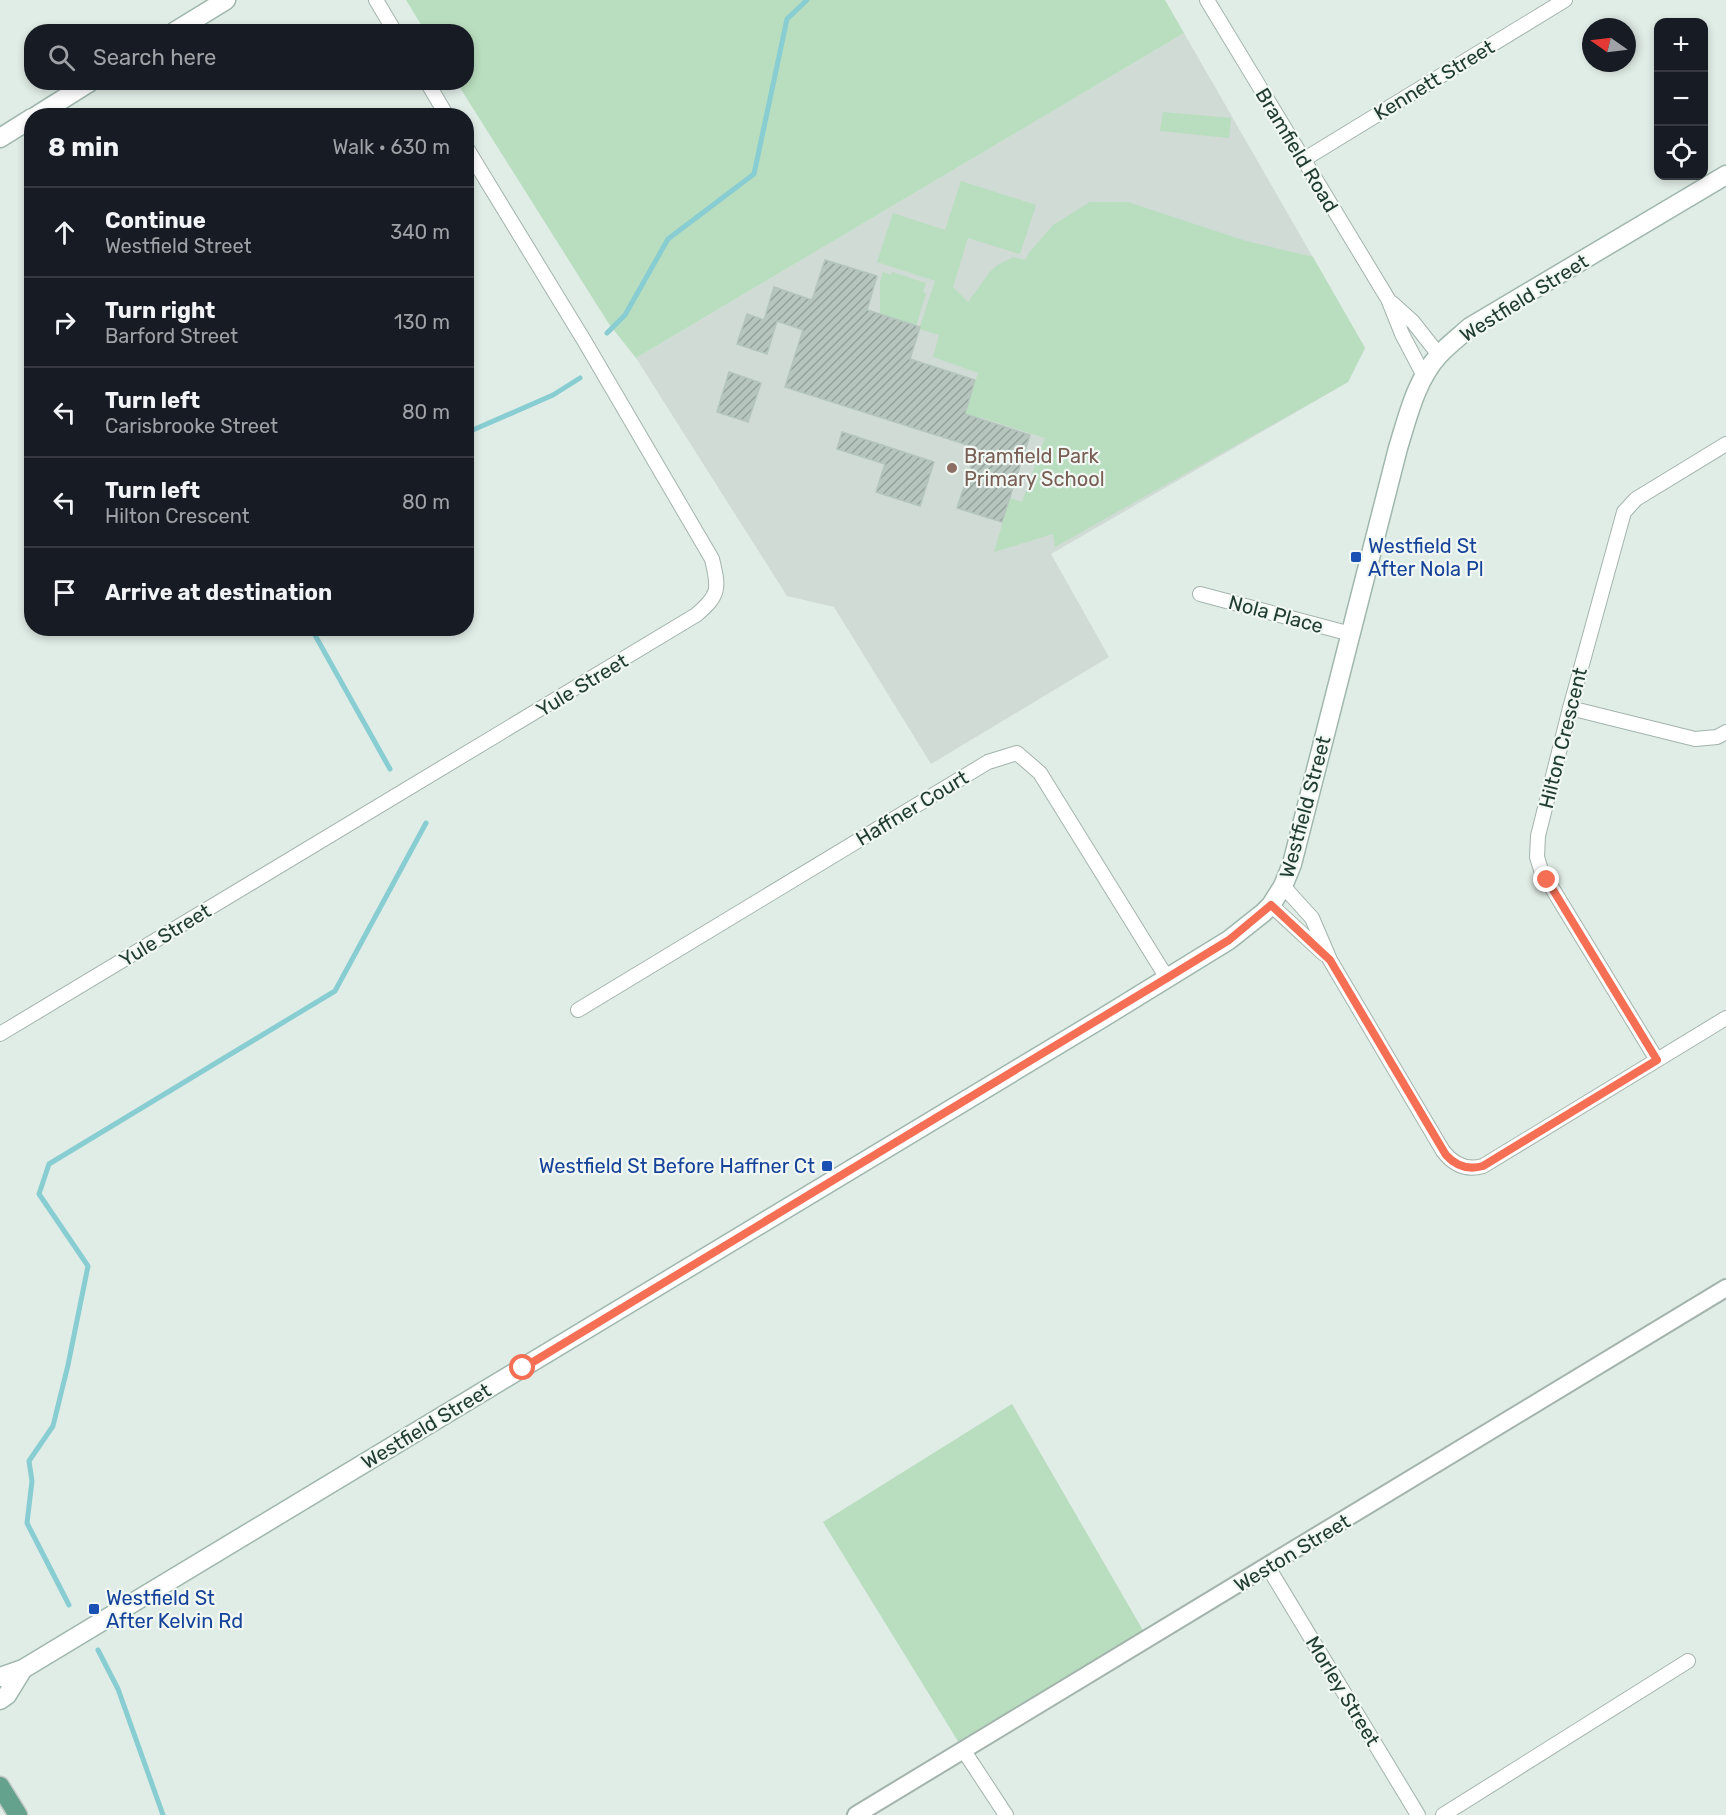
<!DOCTYPE html>
<html lang="en">
<head>
<meta charset="utf-8">
<style>
	body { margin:0; font-family:Rubik,sans-serif; background:#242831; color:#f1f3f6 }
	.controls { position:absolute; right:18px; top:18px; display:grid; overflow:hidden; border-radius:12px; box-shadow:0 3px 9px #0003 }
	.controls button { width:54px; height:54px; display:grid; place-items:center; padding:0; border:0; border-bottom:2px solid #363941; background:#171b24; color:#f1f3f6; font:30px sans-serif }
	.compass { position:absolute; left:1582px; top:18px; width:54px; height:54px; border-radius:50%; background:#171b24; box-shadow:0 3px 9px #0003; rotate:284deg }
	.stop { position:absolute; width:18px; height:18px; margin:-14px; border:4px solid #f56f55; border-radius:50%; background:#fff }
	.stop.end { background:#f56f55; border-color:#fff; box-shadow:0 2px 6px #0008 }
	.list { margin:0; padding:0; list-style:none }
	h2 { display:flex; justify-content:space-between; align-items:center; height:78px; margin:0; padding:0 24px; font-size:26px }
	h2 small { font-size:20px; font-weight:400; color:#9ea1a6 }
	.list li { display:grid; grid-template-columns:39px 1fr auto; gap:18px; align-items:center; box-sizing:border-box; height:90px; padding:0 24px; border-top:2px solid #363941 }
	.list b { display:block; font-size:22px; white-space:nowrap }
	.list p { margin:0; font-size:20px; white-space:nowrap; color:#9ea1a6 }
	.list em { font-size:20px; font-style:normal; color:#9ea1a6 }
	.icon { flex:none; width:33px; height:33px; fill:none; stroke:currentColor; stroke-width:2; stroke-linecap:round; stroke-linejoin:round }
	.map { position:relative; flex:none; width:1726px; height:1815px; overflow:hidden }
	.search { position:absolute; background:#171b24; box-shadow:0 3px 9px #0003; left:24px; top:24px; width:450px; height:66px; display:flex; align-items:center; gap:15px; box-sizing:border-box; padding:0 21px; border-radius:24px; color:#9ea1a6; font-size:22px }
	.panel { position:absolute; background:#171b24; box-shadow:0 3px 9px #0003; left:24px; top:108px; width:450px; height:528px; border-radius:24px }
	.map>svg:first-child { display:block }
	.built { fill:#cfdbd4 }
	.green { fill:#b9ddbf }
	.lines { fill:none; stroke-linecap:round; stroke-linejoin:round }
	.stream { stroke:#87cdd2; stroke-width:5 }
	.building { fill:url(#building-hatch); stroke:#b3c5bc; stroke-width:1.5 }
	.minor-casing { stroke:#a3b4ad; stroke-width:16 }
	.tertiary-casing { stroke:#a3b4ad; stroke-width:20 }
	.secondary-casing { stroke:#9fb7ad; stroke-width:21 }
	.primary-casing { stroke:#c1c8c6; stroke-width:21 }
	.minor { stroke:#fff; stroke-width:14 }
	.tertiary { stroke:#fff; stroke-width:16 }
	.secondary { stroke:#fff; stroke-width:18 }
	.primary { stroke:#64a28d; stroke-width:18 }
	.route { stroke:#f56f55; stroke-width:8 }
	.education-dot { fill:#8d6e63; stroke:#f1f8f4; stroke-width:2 }
	.transit-dot { fill:#1a4fb4; stroke:#f1f8f4; stroke-width:2 }
	.labels { text-anchor:middle; dominant-baseline:central; stroke-width:4.5; stroke-linejoin:round; paint-order:stroke }
	.street-label { font-size:20px; fill:#213c33; stroke:#f1f8f4 }
	.education-label { font-size:20px; fill:#785e54; stroke:#f1f8f4; text-anchor:start }
	.transit-label { font-size:20px; fill:#164399; stroke:#f1f8f4; text-anchor:start }
</style>
</head>
<body>
<div class="map">
<svg width="1726" height="1815" viewBox="0 0 1726 1815">
	<defs>
		<pattern id="building-hatch" width="6" height="6" patternUnits="userSpaceOnUse" patternTransform="scale(1.5)"><rect width="6" height="6" fill="#b6c6be"/><path d="M-1 1l2-2M0 6l6-6M5 7l2-2" fill="none" stroke="#94a29b"/></pattern>
	</defs>
	<rect width="100%" height="100%" fill="#e0ece6"/>
	<!-- built -->
	<path class="built" d="M 1184,33 L 1365,348 L 1348,382 L 1051,554 L 1109,657 L 931,764 L 834,607 L 787,596 L 636,358 Z"/>
	<!-- green -->
	<path class="green" d="M 406,0 L 1165,0 L 1184,33 L 636,358 L 609,324 L 457,83 L 466,82 L 466,32 L 425,31 Z
		M 1163,112 L 1231,118 L 1229,138 L 1160,131 Z
		M 961,181 L 1036,205 L 1020,254 L 968,238 L 953,287 L 968,302 L 989,273 L 996,266 L 1013,257 L 1026,260 L 1028,254 L 1053,225 L 1090,202 L 1128,202 L 1246,241 L 1313,257 L 1365,348 L 1348,382 L 1055,547 L 1053,534 L 994,552 L 1010,498 L 1022,502 L 1045,438 L 980,417 L 974,433 L 960,429 L 978,373 L 933,357 L 939,335 L 919,329 L 935,281 L 877,262 L 893,213 L 945,230 Z
		M 883,272 L 891,275 L 892,272 L 926,283 L 923,292 L 926,294 L 916,326 L 880,314 L 880,282 Z
		M 1012,1404 L 1148,1639 L 964,1751 L 823,1522 Z"/>
	<g class="lines">
		<!-- stream -->
		<path class="stream" d="M 607,333 L 625,315 L 668,239 L 754,174 L 787,19 L 807,0
			M 466,433 L 553,395 L 580,378
			M 311,628 L 390,769
			M 69,1605 L 27,1523 L 32,1481 L 29,1461 L 53,1426 L 68,1365 L 88,1266 L 39,1194 L 49,1164 L 335,991 L 426,823
			M 98,1650 L 118,1689 L 163,1815"/>
	</g>
	<!-- building -->
	<path class="building" d="M 825,260 L 877,276 L 867,310 L 920,327 L 910,359 L 975,380 L 965,414 L 1030,435 L 1002,522 L 957,508 L 977,448 L 785,387 L 803,330 L 777,321 L 767,354 L 737,344 L 747,314 L 764,320 L 774,287 L 812,300 Z
		M 729,372 L 761,383 L 748,422 L 717,412 Z
		M 842,432 L 934,462 L 920,506 L 876,492 L 885,464 L 837,449 Z"/>
	<g class="lines">
		<!-- minor casing -->
		<g class="minor-casing">
			<path id="minor" d="M 376,0 L 395,32
				M 1207,0 L 1388,299 L 1402,334 L 1424,376
				M 427,82 L 447,116
				M 1303,160 L 1565,0
				M 1392,303 L 1413,322 L 1439,355
				M 1200,594 L 1351,634
				M 1570,708 L 1695,739 L 1717,737 L 1726,732
				M 1283,886 L 1312,918 L 1330,960 L 1443,1151 C 1453,1164 1466,1171 1483,1166 L 1726,1018
				M 1271,905 L 1324,954
				M 578,1010 L 988,762 L 1017,753 L 1040,773 L 1167,978
				M 0,1034 L 696,615 C 720,595 719,588 712,559 L 585,342 L 466,147
				M 1657,1060 L 1541,870 L 1537,857 L 1538,836 L 1570,708 L 1624,512 L 1636,499 L 1726,444
				M 1268,1567 L 1418,1815
				M 964,1751 L 1006,1815
				M 1443,1815 L 1688,1661"/>
		</g>
		<!-- tertiary casing -->
		<g class="tertiary-casing">
			<path id="tertiary" d="M 856,1815 L 1726,1288"/>
		</g>
		<!-- secondary casing -->
		<g class="secondary-casing">
			<path id="secondary" d="M 174,32 L 226,0
				M 36,116 L 90,82
				M 0,138 L 32,118
				M 0,1677 L 23,1669 L 1104,1017 L 1229,940 L 1263,913 L 1271,905 L 1283,886 L 1292,864 L 1398,448 C 1408,416 1416,380 1439,355 C 1448,345 1460,336 1470,327 L 1726,175
				M 0,1700 L 7,1695 L 23,1669"/>
		</g>
		<!-- primary casing -->
		<g class="primary-casing">
			<path id="primary" d="M 0,1786 L 18,1815"/>
		</g>
		<!-- minor -->
		<use href="#minor" class="minor"/>
		<!-- tertiary -->
		<use href="#tertiary" class="tertiary"/>
		<!-- secondary -->
		<use href="#secondary" class="secondary"/>
		<!-- primary -->
		<use href="#primary" class="primary"/>
	</g>
	<g class="lines">
		<!-- route -->
		<path class="route" d="M 523,1368 L 1167,978 L 1229,940 L 1271,905 L 1330,960 L 1446,1155 C 1456,1166 1469,1170 1483,1166 L 1657,1060 L 1547,880"/>
	</g>
	<!-- markers -->
	<circle class="education-dot" cx="952" cy="468" r="6"/>
	<g class="transit-dot">
		<rect x="1350" y="551" width="12" height="12" rx="3"/>
		<rect x="821" y="1160" width="12" height="12" rx="3"/>
		<rect x="88" y="1603" width="12" height="12" rx="3"/>
	</g>
	<g class="labels">
		<!-- street labels -->
		<g class="street-label">
			<text transform="translate(1434 80) rotate(-31)">Kennett Street</text>
			<text transform="translate(1297 150) rotate(59)">Bramfield Road</text>
			<text transform="translate(1524 298) rotate(-32)">Westfield Street</text>
			<text transform="translate(1276 614) rotate(15)">Nola Place</text>
			<text transform="translate(582 685) rotate(-31)">Yule Street</text>
			<text transform="translate(1563 738) rotate(-76)">Hilton Crescent</text>
			<text transform="translate(1305 807) rotate(-75)">Westfield Street</text>
			<text transform="translate(912 808) rotate(-31)">Haffner Court</text>
			<text transform="translate(165 935) rotate(-31)">Yule Street</text>
			<text transform="translate(426 1426) rotate(-31)">Westfield Street</text>
			<text transform="translate(1292 1553) rotate(-31)">Weston Street</text>
			<text transform="translate(1343 1691) rotate(59)">Morley Street</text>
		</g>
		<!-- education labels -->
		<g class="education-label">
			<text x="964" y="456">Bramfield Park<tspan x="964" dy="23">Primary School</tspan></text>
		</g>
		<!-- transit labels -->
		<g class="transit-label">
			<text x="1368" y="546">Westfield St<tspan x="1368" dy="23">After Nola Pl</tspan></text>
			<text x="815" y="1166" text-anchor="end">Westfield St Before Haffner Ct</text>
			<text x="106" y="1598">Westfield St<tspan x="106" dy="23">After Kelvin Rd</tspan></text>
		</g>
	</g>
</svg>
<div class="controls">
<button>+</button>
<button>−</button>
<button><svg class="icon" aria-label="locate" viewBox="0 0 24 24"><circle cx="12" cy="12" r="6"/><path d="M12 2v4M12 18v4M2 12h4M18 12h4"/></svg></button>
</div>
<svg class="compass" viewBox="-18 -18 36 36"><path d="M0-13l5 13h-10z" fill="#e53935"/><path d="M0 13l5-13h-10z" fill="#9ea1a6"/></svg>
<div class="stop" style="left:523px;top:1368px"></div>
<div class="stop end" style="left:1547px;top:880px"></div>
<div class="search"><svg class="icon" aria-label="search" viewBox="0 0 24 24"><circle cx="10" cy="10" r="6"/><path d="M15 15l6 6"/></svg>Search here</div>
<section class="panel">
<h2>8 min<small>Walk · 630 m</small></h2>
<ul class="list">
<li><svg class="icon" aria-label="ahead" viewBox="0 0 24 24"><path d="M12 20V5M6 11l6-6 6 6"/></svg><div><b>Continue</b><p>Westfield Street</p></div><em>340 m</em></li>
<li><svg class="icon" aria-label="right" viewBox="0 0 24 24"><path d="M7 20v-9h11M14 6l5 5-5 5"/></svg><div><b>Turn right</b><p>Barford Street</p></div><em>130 m</em></li>
<li><svg class="icon" aria-label="left" viewBox="0 0 24 24"><path d="M17 20v-9H6M10 6l-5 5 5 5"/></svg><div><b>Turn left</b><p>Carisbrooke Street</p></div><em>80 m</em></li>
<li><svg class="icon" aria-label="left" viewBox="0 0 24 24"><path d="M17 20v-9H6M10 6l-5 5 5 5"/></svg><div><b>Turn left</b><p>Hilton Crescent</p></div><em>80 m</em></li>
<li><svg class="icon" aria-label="arrive" viewBox="0 0 24 24"><path d="M6 21V4h12l-3 4 3 4H6"/></svg><div><b>Arrive at destination</b></div></li>
</ul>
</section>
</div>
</body>
</html>
